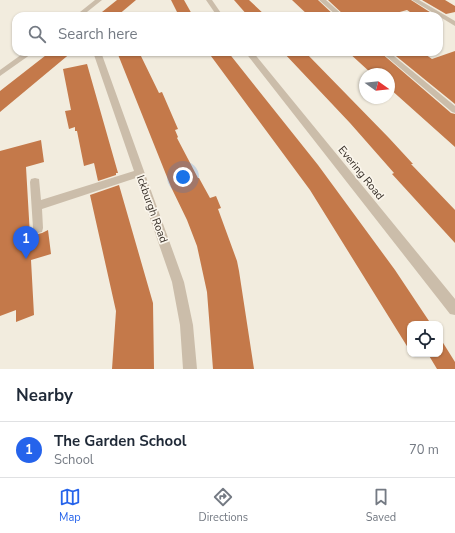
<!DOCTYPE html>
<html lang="en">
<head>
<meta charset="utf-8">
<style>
	body { margin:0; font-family:"Nunito Sans",sans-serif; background:#f2f2f3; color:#1f2937 }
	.controls { position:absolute; right:12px; bottom:12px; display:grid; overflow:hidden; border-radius:8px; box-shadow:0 1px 3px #0004 }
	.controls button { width:36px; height:36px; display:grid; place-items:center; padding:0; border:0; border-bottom:1px solid #e0e1e3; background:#fff; color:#1f2937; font:20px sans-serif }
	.compass { position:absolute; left:359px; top:68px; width:36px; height:36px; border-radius:50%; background:#fff; box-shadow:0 1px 3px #0004; rotate:105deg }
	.you { position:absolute; left:183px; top:177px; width:14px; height:14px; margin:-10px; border:3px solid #fff; border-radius:50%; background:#1a73e8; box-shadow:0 0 0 6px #1a73e833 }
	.badge { display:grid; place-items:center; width:26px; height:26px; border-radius:50%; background:#2563eb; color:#fff; font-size:13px; font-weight:700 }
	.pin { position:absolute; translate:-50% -33px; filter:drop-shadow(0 1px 2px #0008) }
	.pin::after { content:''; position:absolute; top:21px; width:14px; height:12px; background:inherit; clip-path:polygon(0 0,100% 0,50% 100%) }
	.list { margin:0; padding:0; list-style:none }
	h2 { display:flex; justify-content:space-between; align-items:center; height:52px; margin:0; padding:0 16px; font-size:17px }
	h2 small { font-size:13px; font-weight:400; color:#747a83 }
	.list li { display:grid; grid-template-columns:26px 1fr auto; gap:12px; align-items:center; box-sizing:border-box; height:56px; padding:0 16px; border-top:1px solid #e0e1e3 }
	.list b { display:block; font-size:15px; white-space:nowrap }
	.list p { margin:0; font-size:13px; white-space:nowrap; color:#747a83 }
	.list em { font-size:13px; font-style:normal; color:#747a83 }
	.icon { flex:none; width:22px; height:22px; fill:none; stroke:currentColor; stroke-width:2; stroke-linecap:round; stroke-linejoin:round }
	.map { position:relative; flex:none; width:455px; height:369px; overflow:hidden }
	.search { position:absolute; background:#fff; box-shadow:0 1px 3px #0004; left:12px; right:12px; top:12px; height:44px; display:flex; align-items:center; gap:10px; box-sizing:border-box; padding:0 14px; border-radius:12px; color:#747a83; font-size:15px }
	.sheet { height:108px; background:#fff }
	nav { display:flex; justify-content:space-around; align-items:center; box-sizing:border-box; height:56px; border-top:1px solid #e0e1e3; background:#fff; font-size:11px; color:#747a83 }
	nav a { display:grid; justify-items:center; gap:2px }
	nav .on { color:#2563eb }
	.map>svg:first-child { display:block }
	.building { fill:#c4794a }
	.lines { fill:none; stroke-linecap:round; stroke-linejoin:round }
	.minor { fill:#cbbdaa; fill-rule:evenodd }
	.labels { text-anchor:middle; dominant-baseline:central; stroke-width:3.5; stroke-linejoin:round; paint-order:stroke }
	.street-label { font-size:11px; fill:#383029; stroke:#faf5eb }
</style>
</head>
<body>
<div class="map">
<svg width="455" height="369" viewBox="0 0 455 369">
	<rect width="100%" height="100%" fill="#f2ecde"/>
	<!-- building -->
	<path class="building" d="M 117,0 L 136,0 L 117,16 L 97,16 Z
		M 171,0 L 184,0 L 193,16 L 179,16 Z
		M 234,0 L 249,0 L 266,16 L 248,16 Z
		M 292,0 L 318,0 L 335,16 L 309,16 Z
		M 328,0 L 411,0 L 436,16 L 416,16 L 407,10 L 385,16 L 345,16 Z
		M 422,0 L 445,0 L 455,6 L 455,12 L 446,14 Z
		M 455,51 L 455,104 L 391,52 L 422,52 L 432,59 Z
		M 50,52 L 72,52 L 0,112 L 0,91 Z
		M 117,52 L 139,52 L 159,93 L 162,92 L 178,129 L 175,130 L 178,137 L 177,138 L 198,178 L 199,178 L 210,198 L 216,196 L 221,208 L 218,209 L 237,261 L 239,271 L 254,369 L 213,369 L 207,292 L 197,246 L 187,220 L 171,187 Z
		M 208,52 L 228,52 L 318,165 L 395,270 L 431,324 L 410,324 L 410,351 L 310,190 Z
		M 283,52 L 304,52 L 307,54 L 389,138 L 413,164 L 411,164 L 455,210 L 455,243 L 392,174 L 394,173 L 350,123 Z
		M 348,52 L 380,52 L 451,113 L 455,114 L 455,147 L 389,88 L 389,74 L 381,74 L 377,71 L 371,73 Z
		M 87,64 L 118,173 L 116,173 L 116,175 L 98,181 L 94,163 L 84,166 L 77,131 L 75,131 L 75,127 L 69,129 L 65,111 L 71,110 L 63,69 Z
		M 41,140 L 44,162 L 26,167 L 30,236 L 42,233 L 48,230 L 51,254 L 31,260 L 34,315 L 16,322 L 16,310 L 0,316 L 0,151 Z
		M 119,185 L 153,303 L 154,369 L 112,369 L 116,311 L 90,195 Z
		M 440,338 L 455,362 L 455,369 L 437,369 L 428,354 L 440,354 Z"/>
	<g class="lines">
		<!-- minor -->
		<path class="minor" d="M 95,0 L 102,0 L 82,16 L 75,16 Z
			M 206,0 L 212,0 L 223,16 L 217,16 Z
			M 319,0 L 326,0 L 344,16 L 337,16 Z
			M 412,0 L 419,0 L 455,21 L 455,26 Z
			M 25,52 L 34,52 L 0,76 L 0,70 Z
			M 93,52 L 101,52 L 184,282 L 193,325 L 197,369 L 183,369 L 180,325 L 172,282 L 136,178 L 42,209 L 43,228 L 42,232 L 38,233 L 34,232 L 33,228 L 30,182 L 31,179 L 35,178 L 39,179 L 41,200 L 134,171 Z
			M 245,52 L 253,52 L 455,299 L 455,315 L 450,314 Z
			M 381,52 L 389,52 L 455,106 L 455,113 L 452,112 Z"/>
	</g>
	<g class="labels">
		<!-- street labels -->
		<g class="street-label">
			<text transform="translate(361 173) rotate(51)">Evering Road</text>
			<text transform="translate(152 209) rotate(70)">Ickburgh Road</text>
		</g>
	</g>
</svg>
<div class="controls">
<button><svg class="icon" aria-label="locate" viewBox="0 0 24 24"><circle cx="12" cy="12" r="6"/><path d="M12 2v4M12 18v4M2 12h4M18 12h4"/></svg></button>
</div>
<svg class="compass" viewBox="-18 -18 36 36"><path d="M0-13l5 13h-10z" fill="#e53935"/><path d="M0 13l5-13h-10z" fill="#747a83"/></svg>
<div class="you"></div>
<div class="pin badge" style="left:26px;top:259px">1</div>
<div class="search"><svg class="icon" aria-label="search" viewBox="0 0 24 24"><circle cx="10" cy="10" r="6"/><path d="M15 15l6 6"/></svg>Search here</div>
</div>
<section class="sheet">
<h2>Nearby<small></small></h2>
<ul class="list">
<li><span class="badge">1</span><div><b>The Garden School</b><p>School</p></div><em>70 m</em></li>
</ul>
</section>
<nav>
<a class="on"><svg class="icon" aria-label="map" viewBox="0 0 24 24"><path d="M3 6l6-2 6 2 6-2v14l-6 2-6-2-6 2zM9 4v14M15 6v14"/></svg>Map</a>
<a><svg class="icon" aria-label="directions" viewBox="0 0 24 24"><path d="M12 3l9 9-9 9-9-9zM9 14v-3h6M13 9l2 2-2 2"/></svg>Directions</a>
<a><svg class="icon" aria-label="saved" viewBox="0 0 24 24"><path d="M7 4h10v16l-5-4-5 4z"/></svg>Saved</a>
</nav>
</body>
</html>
